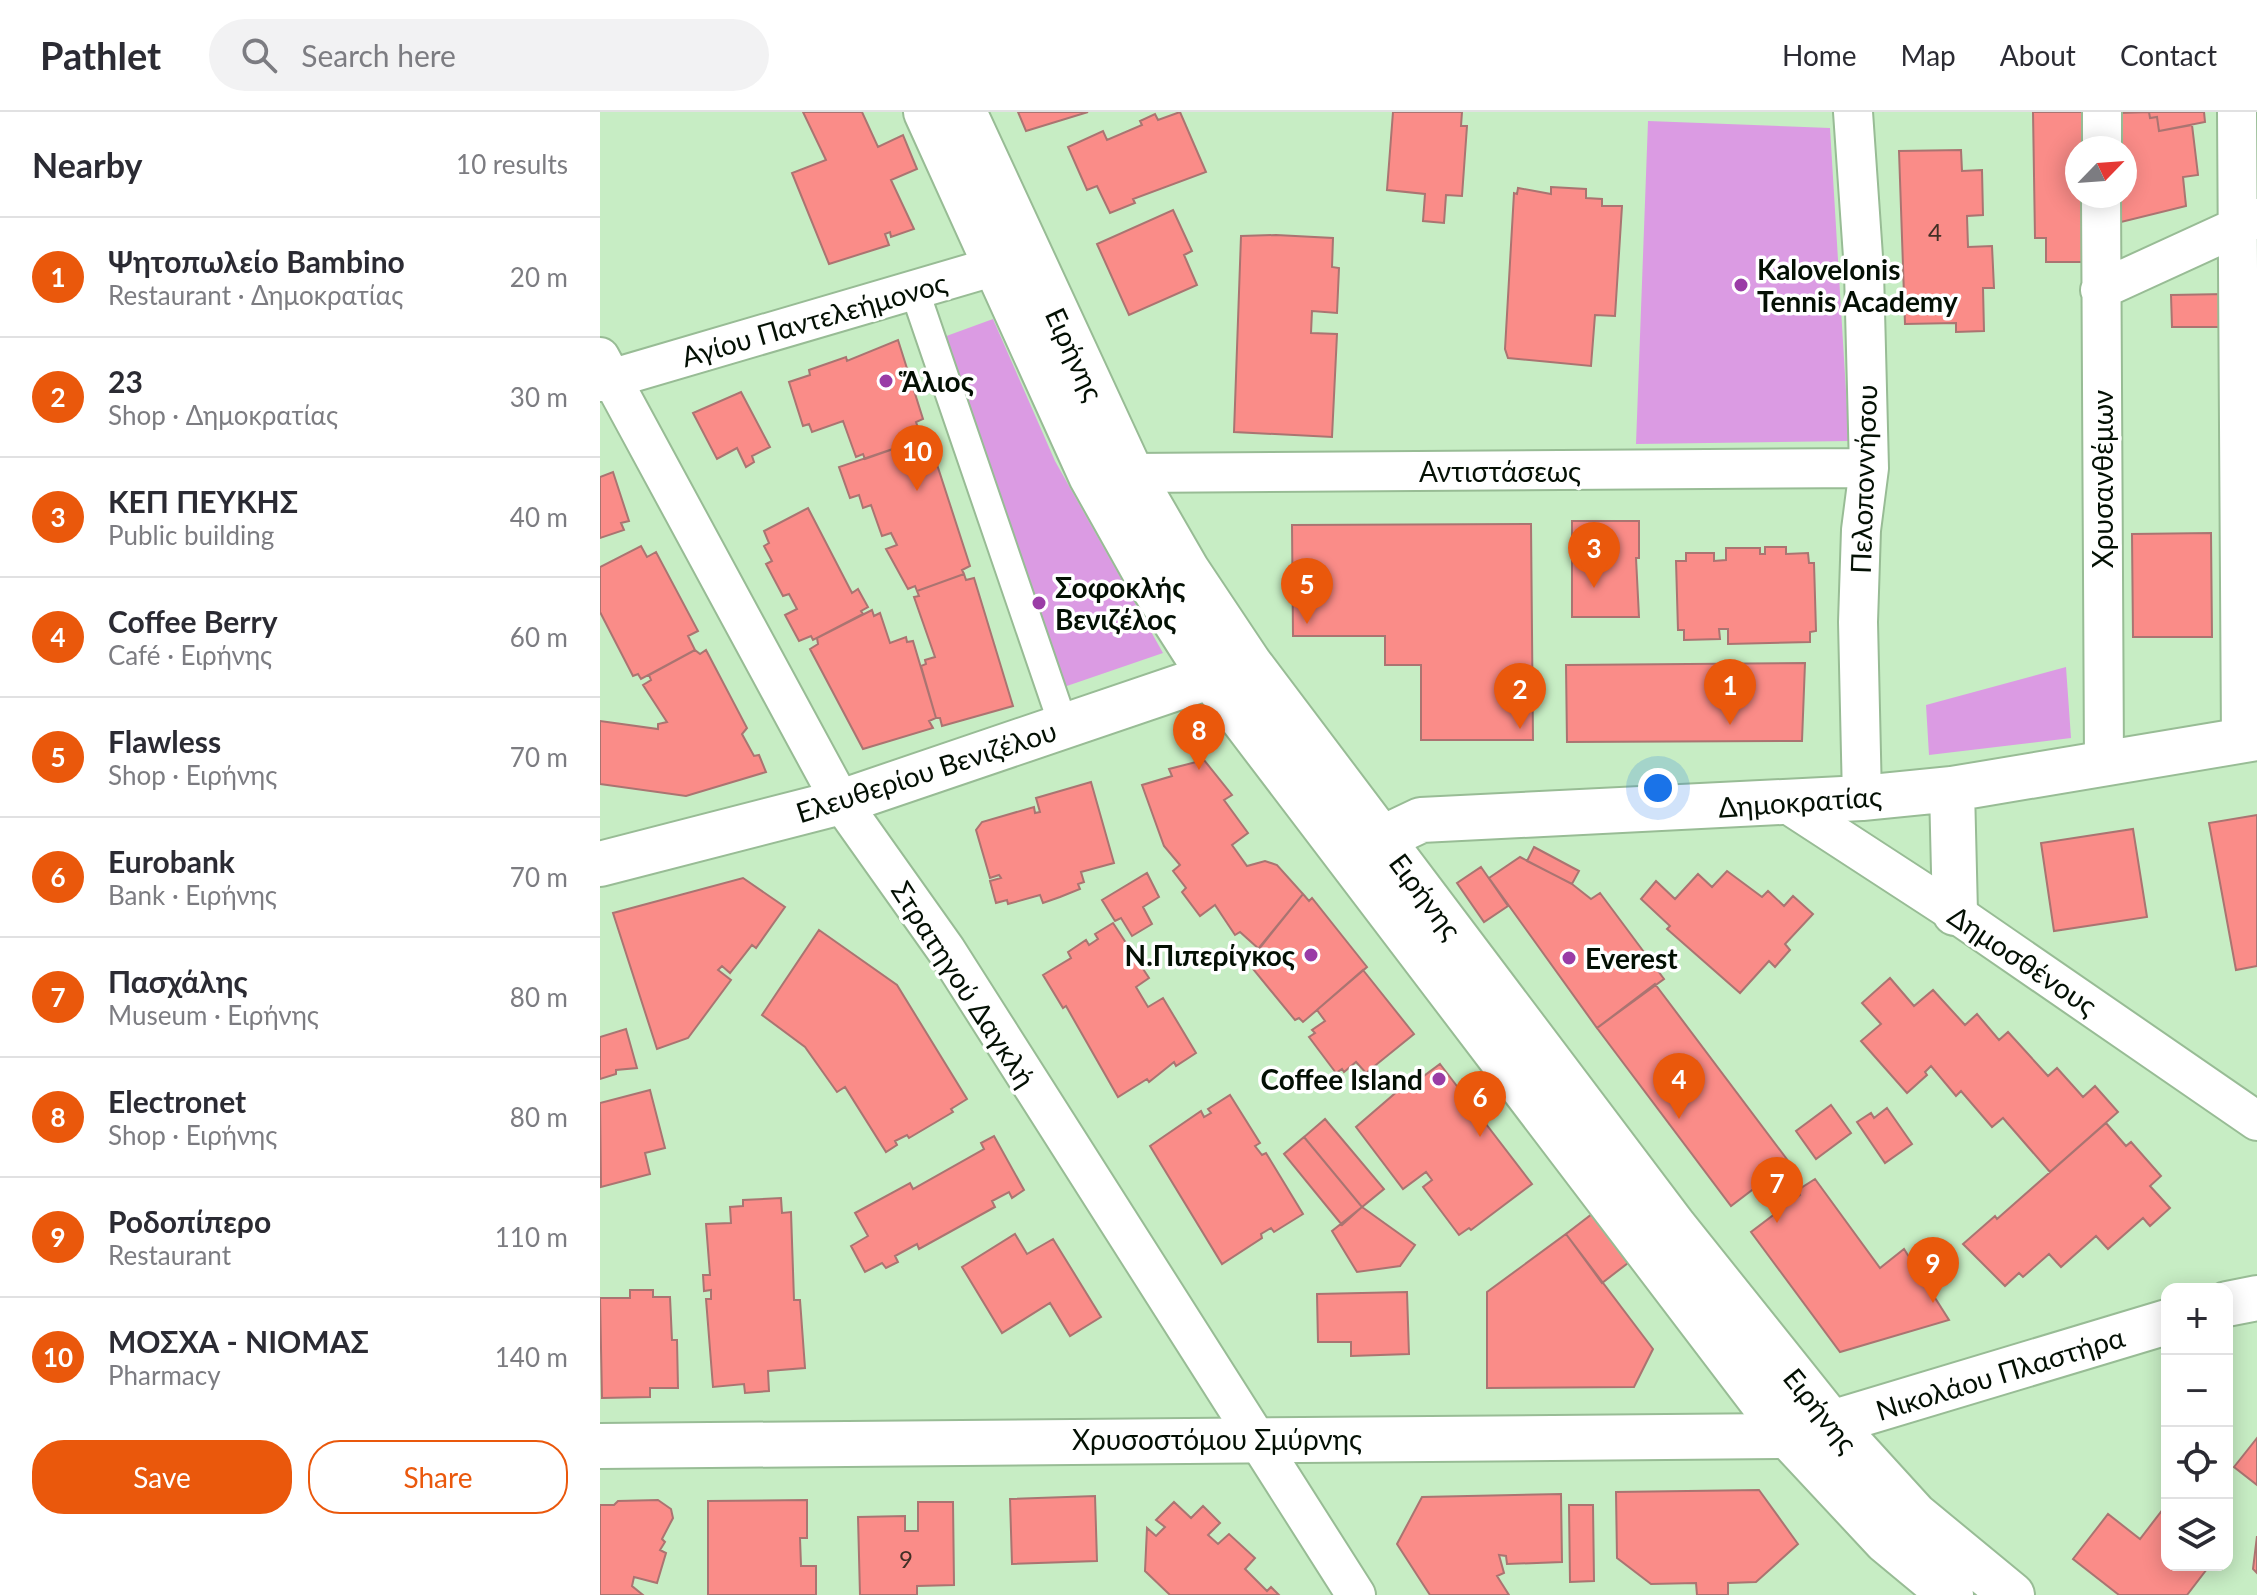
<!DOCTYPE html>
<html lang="en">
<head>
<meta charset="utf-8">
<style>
	body { margin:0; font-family:Lato,sans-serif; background:#f2f2f3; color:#2b2b33 }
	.controls { position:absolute; right:24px; bottom:24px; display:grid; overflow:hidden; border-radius:16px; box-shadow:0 4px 20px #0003 }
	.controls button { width:72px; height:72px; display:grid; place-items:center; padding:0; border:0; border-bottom:2px solid #e1e1e2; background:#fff; color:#2b2b33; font:40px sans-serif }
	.compass { position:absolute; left:1465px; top:24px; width:72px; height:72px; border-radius:50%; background:#fff; box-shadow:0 4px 20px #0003; rotate:65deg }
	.you { position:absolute; left:1058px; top:676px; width:28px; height:28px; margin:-20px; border:6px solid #fff; border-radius:50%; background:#1a73e8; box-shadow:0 0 0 12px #1a73e833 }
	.badge { display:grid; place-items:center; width:52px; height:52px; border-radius:50%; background:#ea580c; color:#fff; font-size:26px; font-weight:700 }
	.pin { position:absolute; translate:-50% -66px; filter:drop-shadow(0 2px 4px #0008) }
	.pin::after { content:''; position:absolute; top:42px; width:28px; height:24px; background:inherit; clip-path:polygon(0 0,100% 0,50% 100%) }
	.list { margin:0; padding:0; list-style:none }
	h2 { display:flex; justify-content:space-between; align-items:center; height:104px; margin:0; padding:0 32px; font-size:34px }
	h2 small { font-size:26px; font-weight:400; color:#7c7c81 }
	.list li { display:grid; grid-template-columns:52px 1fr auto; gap:24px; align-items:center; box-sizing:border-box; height:120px; padding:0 32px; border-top:2px solid #e1e1e2 }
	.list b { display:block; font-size:30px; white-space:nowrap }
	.list p { margin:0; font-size:26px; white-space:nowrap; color:#7c7c81 }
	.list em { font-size:26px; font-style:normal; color:#7c7c81 }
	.actions { display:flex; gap:16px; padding:24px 32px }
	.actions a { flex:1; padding:18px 0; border:2px solid #ea580c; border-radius:32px; text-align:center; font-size:28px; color:#ea580c }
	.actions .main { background:#ea580c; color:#fff }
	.icon { flex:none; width:44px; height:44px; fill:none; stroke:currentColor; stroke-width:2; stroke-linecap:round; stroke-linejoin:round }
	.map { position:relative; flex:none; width:1657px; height:1483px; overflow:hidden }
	header { display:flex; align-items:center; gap:48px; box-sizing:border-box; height:112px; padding:0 40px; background:#fff; border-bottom:2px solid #e1e1e2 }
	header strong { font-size:38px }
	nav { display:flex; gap:44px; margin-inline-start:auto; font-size:28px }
	.search { width:560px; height:72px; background:#f2f2f3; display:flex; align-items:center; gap:20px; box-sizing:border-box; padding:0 28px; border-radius:44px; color:#7c7c81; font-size:30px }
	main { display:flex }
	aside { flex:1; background:#fff }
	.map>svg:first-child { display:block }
	.green { fill:#db9be3 }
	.building { fill:#fa8c88; stroke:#aa7471; stroke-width:2 }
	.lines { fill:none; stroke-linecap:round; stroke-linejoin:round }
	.pedestrian-casing { stroke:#98bc95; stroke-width:32 }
	.minor-casing { stroke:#98bc95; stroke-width:42 }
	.tertiary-casing { stroke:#98bc95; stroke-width:48 }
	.secondary-casing { stroke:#98bc95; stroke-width:48 }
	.pedestrian { stroke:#fff; stroke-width:28 }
	.minor { stroke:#fff; stroke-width:38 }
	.tertiary { stroke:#fff; stroke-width:44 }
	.secondary { stroke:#fff; stroke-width:44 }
	.poi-dot { fill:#9a3ca6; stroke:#fff; stroke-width:3 }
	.labels { text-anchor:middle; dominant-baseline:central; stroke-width:7; stroke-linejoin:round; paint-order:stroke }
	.number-label { font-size:24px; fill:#422f25 }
	.poi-label { font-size:28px; font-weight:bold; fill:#041004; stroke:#fff; text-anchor:start }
	.street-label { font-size:28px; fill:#041004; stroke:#fff }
</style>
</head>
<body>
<header>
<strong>Pathlet</strong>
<div class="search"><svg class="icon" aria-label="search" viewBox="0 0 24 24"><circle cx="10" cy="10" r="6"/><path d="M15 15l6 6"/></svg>Search here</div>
<nav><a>Home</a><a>Map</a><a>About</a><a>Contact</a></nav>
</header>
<main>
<aside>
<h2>Nearby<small>10 results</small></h2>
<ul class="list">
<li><span class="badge">1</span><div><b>Ψητοπωλείο Bambino</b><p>Restaurant · Δημοκρατίας</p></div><em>20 m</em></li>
<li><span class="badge">2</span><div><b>23</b><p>Shop · Δημοκρατίας</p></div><em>30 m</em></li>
<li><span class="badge">3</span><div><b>ΚΕΠ ΠΕΥΚΗΣ</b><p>Public building</p></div><em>40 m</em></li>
<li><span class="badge">4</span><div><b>Coffee Berry</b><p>Café · Ειρήνης</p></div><em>60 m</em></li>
<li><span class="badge">5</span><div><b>Flawless</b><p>Shop · Ειρήνης</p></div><em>70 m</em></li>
<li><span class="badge">6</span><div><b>Eurobank</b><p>Bank · Ειρήνης</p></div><em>70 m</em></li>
<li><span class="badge">7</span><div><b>Πασχάλης</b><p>Museum · Ειρήνης</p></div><em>80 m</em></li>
<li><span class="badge">8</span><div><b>Electronet</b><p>Shop · Ειρήνης</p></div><em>80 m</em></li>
<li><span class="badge">9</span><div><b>Ροδοπίπερο</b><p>Restaurant</p></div><em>110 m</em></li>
<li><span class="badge">10</span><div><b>ΜΟΣΧΑ - ΝΙΟΜΑΣ</b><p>Pharmacy</p></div><em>140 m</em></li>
</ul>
<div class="actions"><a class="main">Save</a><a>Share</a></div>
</aside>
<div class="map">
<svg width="1657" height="1483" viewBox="0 0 1657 1483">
	<rect width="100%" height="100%" fill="#c7edc4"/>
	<!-- green -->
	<path class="green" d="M 1048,9 L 1230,16 L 1249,329 L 1036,332 Z
		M 393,207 L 455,349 L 563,541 L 461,576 L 341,226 Z
		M 1466,555 L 1471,626 L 1329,643 L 1326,593 Z"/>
	<!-- building -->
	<path class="building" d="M 203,0 L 262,0 L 278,35 L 303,23 L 317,57 L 291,68 L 314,117 L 291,125 L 290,120 L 285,122 L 289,133 L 229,152 L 192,61 L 226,48 Z
		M 418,0 L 488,0 L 426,19 Z
		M 580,0 L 606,60 L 533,87 L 535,91 L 510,101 L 497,74 L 487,78 L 468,35 L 503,19 L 507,28 L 542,13 L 540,9 L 555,2 L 558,8 Z
		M 793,0 L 862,0 L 861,14 L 867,14 L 862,84 L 846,83 L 844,111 L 823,109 L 825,82 L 787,78 Z
		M 1433,0 L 1492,0 L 1492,36 L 1477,36 L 1477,84 L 1493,84 L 1493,92 L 1482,92 L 1483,150 L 1446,150 L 1446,126 L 1435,126 Z
		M 1549,0 L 1550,6 L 1557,5 L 1559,19 L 1592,13 L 1598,63 L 1583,65 L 1586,94 L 1517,111 L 1517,84 L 1525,84 L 1525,36 L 1518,36 L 1519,1 Z
		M 1549,0 L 1604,0 L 1605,10 L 1559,19 L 1557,5 L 1550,6 Z
		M 1361,38 L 1362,59 L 1382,58 L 1383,103 L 1367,104 L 1368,135 L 1392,134 L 1394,176 L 1383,176 L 1384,219 L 1356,220 L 1356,211 L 1305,212 L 1299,39 Z
		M 951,75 L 986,77 L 986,86 L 1002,87 L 1002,94 L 1022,94 L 1015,204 L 995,203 L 991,254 L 908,246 L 905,237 L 914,81 L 917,82 L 918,76 L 951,82 Z
		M 573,98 L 592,139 L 584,143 L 597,173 L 529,203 L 497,132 Z
		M 676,123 L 733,126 L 732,155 L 739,156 L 737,201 L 712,199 L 711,221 L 737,222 L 732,325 L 634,320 L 641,124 Z
		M 1625,182 L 1626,215 L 1572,215 L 1571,183 Z
		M 298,228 L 323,307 L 316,310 L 322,327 L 265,347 L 263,342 L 256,345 L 243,309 L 212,320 L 209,312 L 203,314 L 189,270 L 210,263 L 209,258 L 246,245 L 247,249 Z
		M 141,280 L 170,335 L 152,344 L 154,350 L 146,355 L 137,336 L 117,347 L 93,301 Z
		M 322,327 L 323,333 L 330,331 L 370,454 L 362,458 L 364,462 L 317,479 L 315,474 L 308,477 L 286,437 L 297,433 L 291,421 L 282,424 L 271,393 L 263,396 L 259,383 L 250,386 L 239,355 Z
		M 13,360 L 29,409 L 21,411 L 24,418 L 0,426 L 0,365 Z
		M 208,396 L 252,481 L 258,477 L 268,495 L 261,499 L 263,502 L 213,528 L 211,524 L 199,529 L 185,503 L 197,497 L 189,482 L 183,484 L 166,452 L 172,449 L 164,434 L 169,431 L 164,419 Z
		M 972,409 L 1039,409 L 1039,446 L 1036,446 L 1039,505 L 972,505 Z
		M 931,412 L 933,628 L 821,628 L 821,553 L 785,553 L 785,524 L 693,524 L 692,413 Z
		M 1611,421 L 1612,525 L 1533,525 L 1532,422 Z
		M 41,434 L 47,445 L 56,440 L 98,519 L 88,524 L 95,538 L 41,567 L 38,562 L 33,564 L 0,500 L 0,455 Z
		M 1165,435 L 1186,435 L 1186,442 L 1208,441 L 1209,451 L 1214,451 L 1216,519 L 1210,520 L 1210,530 L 1128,532 L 1128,517 L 1119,517 L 1120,527 L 1084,528 L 1084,518 L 1078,518 L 1076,449 L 1086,449 L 1086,441 L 1114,441 L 1114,449 L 1126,448 L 1126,436 L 1160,436 L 1160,442 L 1165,442 Z
		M 364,462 L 366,468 L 374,466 L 413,594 L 342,614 L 340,606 L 336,606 L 321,554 L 326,552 L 325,548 L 335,545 L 314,485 L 319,484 L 317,479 Z
		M 272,498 L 274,504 L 280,501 L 290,531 L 306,525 L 307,530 L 313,529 L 336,606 L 329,609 L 333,616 L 263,637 L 210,537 L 218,532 L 217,526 Z
		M 95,538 L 100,542 L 106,538 L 147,616 L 142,622 L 154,644 L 159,643 L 166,660 L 86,684 L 0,672 L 0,609 L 58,617 L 58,612 L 67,610 L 43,573 L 51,568 L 49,563 Z
		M 1205,551 L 1202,629 L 967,630 L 966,553 Z
		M 604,648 L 632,683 L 624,688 L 648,721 L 632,733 L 647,754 L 665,749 L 677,753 L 703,782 L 659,837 L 640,820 L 635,823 L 615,793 L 600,804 L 582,780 L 586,776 L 573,759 L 580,753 L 564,734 L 542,673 L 572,664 L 569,657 Z
		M 491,670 L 514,751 L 481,760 L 484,770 L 478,772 L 480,777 L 460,785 L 443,791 L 440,783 L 408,792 L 407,788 L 396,791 L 390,769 L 401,766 L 399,763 L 390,766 L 376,718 L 382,710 L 434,695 L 435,701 L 440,700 L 436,686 Z
		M 1657,703 L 1657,854 L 1636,858 L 1609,711 Z
		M 1533,717 L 1547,805 L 1454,819 L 1441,731 Z
		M 934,735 L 979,759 L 972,772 L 927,749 Z
		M 920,745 L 972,772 L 991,787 L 1000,781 L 1064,867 L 997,916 L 889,766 Z
		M 881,755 L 908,794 L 884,810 L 857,771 Z
		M 1127,759 L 1162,785 L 1168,779 L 1184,794 L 1193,784 L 1213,802 L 1185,832 L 1190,838 L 1175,855 L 1169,849 L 1140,881 L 1067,817 L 1070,814 L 1041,787 L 1056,769 L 1075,787 L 1098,762 L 1112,775 Z
		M 547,761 L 559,785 L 543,795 L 552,812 L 532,824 L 521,806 L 515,809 L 502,788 Z
		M 143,766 L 185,795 L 156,836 L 152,833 L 130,861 L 122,854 L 118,858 L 131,868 L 88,926 L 57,937 L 13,801 Z
		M 703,782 L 709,789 L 712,786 L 767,855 L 703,910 L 699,906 L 695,908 L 653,857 L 659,852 L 653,843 Z
		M 513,811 L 549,866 L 536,875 L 548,895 L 563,886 L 596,941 L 576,954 L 574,950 L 549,970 L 547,967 L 518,985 L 466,894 L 463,896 L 443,863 L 471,846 L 468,840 L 486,828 L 489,833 L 498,827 L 495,822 Z
		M 219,818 L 297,873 L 367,987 L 351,997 L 353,1000 L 309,1026 L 307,1023 L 295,1029 L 297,1033 L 286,1040 L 245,975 L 237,980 L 205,935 L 162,903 Z
		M 763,858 L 814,922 L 766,961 L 756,950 L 744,960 L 742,957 L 736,961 L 709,925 L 715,921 L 712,918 L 725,909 L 717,898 Z
		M 1290,866 L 1314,894 L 1333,878 L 1365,913 L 1377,902 L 1399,928 L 1408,920 L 1448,964 L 1457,956 L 1483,985 L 1495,974 L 1518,1000 L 1450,1060 L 1403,1006 L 1392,1015 L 1361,979 L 1356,984 L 1331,954 L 1325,960 L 1327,963 L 1307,981 L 1261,929 L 1281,912 L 1262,891 Z
		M 1055,872 L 1189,1050 L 1131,1094 L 997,916 Z
		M 26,917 L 37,956 L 16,958 L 16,962 L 0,967 L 0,925 Z
		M 840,952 L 932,1072 L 871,1118 L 869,1116 L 859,1123 L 823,1075 L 832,1068 L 826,1060 L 803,1077 L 756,1015 L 814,965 L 817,969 Z
		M 50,978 L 65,1036 L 45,1041 L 50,1062 L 1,1075 L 0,991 Z
		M 630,983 L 660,1031 L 655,1034 L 662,1043 L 666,1041 L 703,1102 L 674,1120 L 671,1116 L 661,1122 L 662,1126 L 622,1152 L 550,1034 L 601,999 L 604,1005 L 611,1001 L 608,997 Z
		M 1231,993 L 1251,1021 L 1216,1047 L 1196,1019 Z
		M 1287,996 L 1312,1032 L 1285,1051 L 1257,1010 L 1271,1001 L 1274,1006 Z
		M 725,1007 L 784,1077 L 762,1095 L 704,1025 Z
		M 1506,1011 L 1526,1034 L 1531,1030 L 1561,1064 L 1550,1074 L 1570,1096 L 1550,1114 L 1543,1106 L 1508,1137 L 1496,1124 L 1461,1155 L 1449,1142 L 1423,1165 L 1419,1161 L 1405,1174 L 1363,1132 L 1395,1104 L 1397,1107 Z
		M 394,1024 L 424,1078 L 412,1086 L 409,1080 L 392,1089 L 395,1095 L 319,1137 L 317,1132 L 295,1144 L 298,1150 L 286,1156 L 282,1151 L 265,1160 L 251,1134 L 268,1124 L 255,1101 L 310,1071 L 313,1077 L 384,1037 L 381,1031 Z
		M 704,1025 L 762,1095 L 742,1113 L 684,1042 Z
		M 1215,1067 L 1280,1156 L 1304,1137 L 1349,1208 L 1240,1240 L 1151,1120 L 1200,1083 L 1198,1078 Z
		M 181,1086 L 182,1101 L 191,1100 L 194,1188 L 200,1188 L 205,1256 L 168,1259 L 169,1279 L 145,1281 L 144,1272 L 113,1275 L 106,1187 L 111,1187 L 111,1178 L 104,1179 L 103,1163 L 110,1163 L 106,1112 L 131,1111 L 130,1095 L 143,1094 L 143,1088 Z
		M 762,1095 L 815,1133 L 800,1154 L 757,1160 L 732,1119 Z
		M 992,1102 L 1028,1151 L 1002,1171 L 966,1122 Z
		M 415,1122 L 427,1142 L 453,1127 L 501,1205 L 470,1224 L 450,1191 L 402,1221 L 362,1155 Z
		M 966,1122 L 1053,1237 L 1034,1275 L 887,1276 L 887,1180 Z
		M 30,1178 L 53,1178 L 53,1185 L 70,1185 L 72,1228 L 77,1228 L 78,1276 L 50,1276 L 50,1285 L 2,1286 L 0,1186 L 30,1186 Z
		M 807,1180 L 809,1242 L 751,1244 L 751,1230 L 718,1230 L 717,1182 Z
		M 1657,1326 L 1657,1373 L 1634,1355 Z
		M 1159,1378 L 1198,1432 L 1156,1470 L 1128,1471 L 1128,1483 L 1097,1483 L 1096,1471 L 1051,1472 L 1017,1446 L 1016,1380 Z
		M 961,1382 L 962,1450 L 907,1452 L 906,1444 L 899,1443 L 904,1461 L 897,1464 L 909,1483 L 830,1483 L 797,1432 L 822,1385 Z
		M 495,1384 L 497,1449 L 412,1452 L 410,1387 Z
		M 58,1388 L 71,1397 L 73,1406 L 62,1427 L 65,1430 L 60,1438 L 66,1441 L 57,1471 L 34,1465 L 32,1474 L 43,1483 L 0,1483 L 0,1393 L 14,1393 L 18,1389 Z
		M 207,1388 L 207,1426 L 200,1426 L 201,1454 L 216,1454 L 216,1483 L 108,1483 L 108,1389 Z
		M 318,1390 L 353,1390 L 354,1473 L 317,1474 L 317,1483 L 260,1483 L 258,1405 L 305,1404 L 305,1419 L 318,1419 Z
		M 574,1390 L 591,1406 L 603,1394 L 620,1411 L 608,1423 L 618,1432 L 629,1422 L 655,1446 L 645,1457 L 667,1479 L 671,1475 L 679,1483 L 570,1483 L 545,1459 L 547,1416 L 556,1424 L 565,1415 L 556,1408 Z
		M 1567,1392 L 1567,1453 L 1610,1453 L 1587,1483 L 1519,1483 L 1473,1447 L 1508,1402 L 1540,1427 Z
		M 969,1393 L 993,1393 L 994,1469 L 970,1470 Z
		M 1657,1424 L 1657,1461 L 1653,1457 Z"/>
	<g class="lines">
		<!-- pedestrian casing -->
		<g class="pedestrian-casing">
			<path id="pedestrian" d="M 314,177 L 464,615"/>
		</g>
		<!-- minor casing -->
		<g class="minor-casing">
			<path id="minor" d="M 1253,0 L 1264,159 L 1269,356 L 1261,418 L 1258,510 L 1262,686
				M 1637,0 L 1641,628
				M 1502,36 L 1502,0
				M 1501,84 L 1504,651
				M 1500,178 L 1657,106
				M 0,245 L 241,690 L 346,838 L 756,1483
				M 0,270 L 423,146
				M 531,361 L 1269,356
				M 1186,691 L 1355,801 L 1657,1009"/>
		</g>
		<!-- tertiary casing -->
		<g class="tertiary-casing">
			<path id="tertiary" d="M 1352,677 L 1355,801
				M 752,749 L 783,726 L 821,708 L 1262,686 L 1352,677 L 1657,626
				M 0,752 L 241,690 L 647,552
				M 1627,1192 L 1657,1186
				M 0,1334 L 1188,1324 L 1567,1210"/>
		</g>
		<!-- secondary casing -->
		<g class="secondary-casing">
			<path id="secondary" d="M 326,0 L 491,364 L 552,473 L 610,564 L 1188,1324 L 1286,1429 L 1351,1483
				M 364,0 L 531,361 L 587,458 L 649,551 L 1073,1113 L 1233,1313 L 1315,1403 L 1412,1483"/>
		</g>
		<!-- pedestrian -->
		<use href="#pedestrian" class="pedestrian"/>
		<!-- minor -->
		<use href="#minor" class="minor"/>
		<!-- tertiary -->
		<use href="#tertiary" class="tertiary"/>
		<!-- secondary -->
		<use href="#secondary" class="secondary"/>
	</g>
	<!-- markers -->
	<g class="poi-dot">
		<circle cx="1141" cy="173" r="8"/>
		<circle cx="286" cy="269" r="8"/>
		<circle cx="439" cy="491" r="8"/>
		<circle cx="711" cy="843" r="8"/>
		<circle cx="969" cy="846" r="8"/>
		<circle cx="839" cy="967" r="8"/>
	</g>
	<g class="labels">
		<!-- number labels -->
		<g class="number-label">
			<text x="1335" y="119">4</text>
			<text x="306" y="1446">9</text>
		</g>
		<!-- poi labels -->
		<g class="poi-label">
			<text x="1157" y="157">Kalovelonis<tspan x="1157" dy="32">Tennis Academy</tspan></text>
			<text x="302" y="269">Ἅλιος</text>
			<text x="455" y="475">Σοφοκλής<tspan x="455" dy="32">Βενιζέλος</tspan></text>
			<text x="695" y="843" text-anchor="end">Ν.Πιπερίγκος</text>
			<text x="985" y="846">Everest</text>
			<text x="823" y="967" text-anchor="end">Coffee Island</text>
		</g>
		<!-- street labels -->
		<g class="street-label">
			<text transform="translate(214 207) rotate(-16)">Αγίου Παντελεήμονος</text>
			<text transform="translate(475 242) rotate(65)">Ειρήνης</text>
			<text x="900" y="359">Αντιστάσεως</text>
			<text transform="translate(1263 367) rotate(-88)">Πελοποννήσου</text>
			<text transform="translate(1502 367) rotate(-90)">Χρυσανθέμων</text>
			<text transform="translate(326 659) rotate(-18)">Ελευθερίου Βενιζέλου</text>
			<text transform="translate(1200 689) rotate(-4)">Δημοκρατίας</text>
			<text transform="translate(826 784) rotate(53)">Ειρήνης</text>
			<text transform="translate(1423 848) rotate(34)">Δημοσθένους</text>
			<text transform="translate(364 872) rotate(57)">Στρατηγού Δαγκλή</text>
			<text transform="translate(1400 1261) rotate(-17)">Νικολάου Πλαστήρα</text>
			<text transform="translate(1221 1298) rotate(51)">Ειρήνης</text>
			<text x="617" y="1327">Χρυσοστόμου Σμύρνης</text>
		</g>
	</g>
</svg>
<div class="controls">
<button>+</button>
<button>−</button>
<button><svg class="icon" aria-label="locate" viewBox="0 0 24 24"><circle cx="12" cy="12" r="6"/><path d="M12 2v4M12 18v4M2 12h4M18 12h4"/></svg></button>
<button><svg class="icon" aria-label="layers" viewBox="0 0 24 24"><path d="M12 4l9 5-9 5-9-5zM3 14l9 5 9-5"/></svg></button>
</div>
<svg class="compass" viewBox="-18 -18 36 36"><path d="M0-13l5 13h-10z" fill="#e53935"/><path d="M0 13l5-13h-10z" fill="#7c7c81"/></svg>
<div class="you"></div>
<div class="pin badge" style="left:1130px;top:613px">1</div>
<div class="pin badge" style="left:920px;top:617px">2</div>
<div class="pin badge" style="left:994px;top:476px">3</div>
<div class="pin badge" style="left:1079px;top:1007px">4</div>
<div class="pin badge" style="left:707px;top:512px">5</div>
<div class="pin badge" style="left:880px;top:1025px">6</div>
<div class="pin badge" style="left:1177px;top:1111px">7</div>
<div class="pin badge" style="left:599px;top:658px">8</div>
<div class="pin badge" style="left:1333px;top:1191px">9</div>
<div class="pin badge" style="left:317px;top:379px">10</div>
</div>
</main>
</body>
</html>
